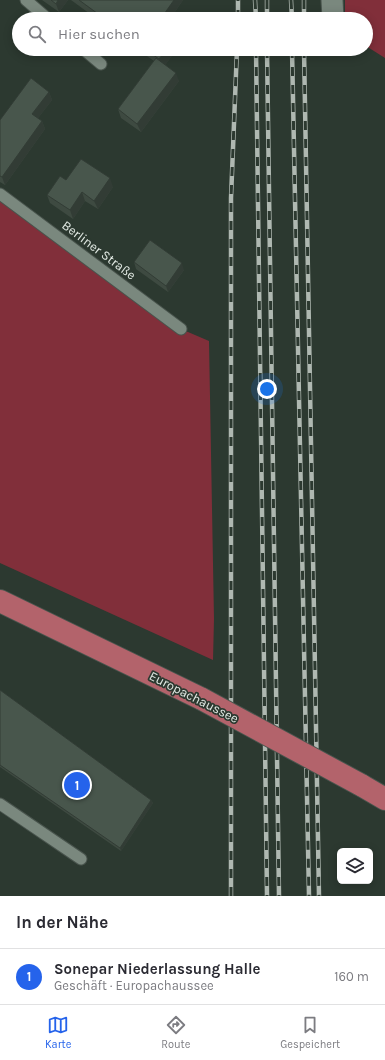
<!DOCTYPE html>
<html lang="de">
<head>
<meta charset="utf-8">
<style>
	body { margin:0; font-family:Karla,sans-serif; background:#f2f2f3; color:#2b2b33 }
	.controls { position:absolute; right:12px; bottom:12px; display:grid; overflow:hidden; border-radius:6px; box-shadow:0 2px 10px #0003 }
	.controls button { width:36px; height:36px; display:grid; place-items:center; padding:0; border:0; border-bottom:1px solid #e1e1e2; background:#fff; color:#2b2b33; font:20px sans-serif }
	.you { position:absolute; left:267px; top:389px; width:14px; height:14px; margin:-10px; border:3px solid #fff; border-radius:50%; background:#1a73e8; box-shadow:0 0 0 6px #1a73e833 }
	.badge { display:grid; place-items:center; width:26px; height:26px; border-radius:50%; background:#2563eb; color:#fff; font-size:13px; font-weight:700 }
	.pin { position:absolute; translate:-50% -50%; border:2px solid #fff; box-shadow:0 1px 4px #0006 }
	.list { margin:0; padding:0; list-style:none }
	h2 { display:flex; justify-content:space-between; align-items:center; height:52px; margin:0; padding:0 16px; font-size:17px }
	h2 small { font-size:13px; font-weight:400; color:#7c7c81 }
	.list li { display:grid; grid-template-columns:26px 1fr auto; gap:12px; align-items:center; box-sizing:border-box; height:56px; padding:0 16px; border-top:1px solid #e1e1e2 }
	.list b { display:block; font-size:15px; white-space:nowrap }
	.list p { margin:0; font-size:13px; white-space:nowrap; color:#7c7c81 }
	.list em { font-size:13px; font-style:normal; color:#7c7c81 }
	.icon { flex:none; width:22px; height:22px; fill:none; stroke:currentColor; stroke-width:2; stroke-linecap:round; stroke-linejoin:round }
	.map { position:relative; flex:none; width:385px; height:896px; overflow:hidden }
	.search { position:absolute; background:#fff; box-shadow:0 2px 10px #0003; left:12px; right:12px; top:12px; height:44px; display:flex; align-items:center; gap:10px; box-sizing:border-box; padding:0 14px; border-radius:22px; color:#7c7c81; font-size:15px }
	.sheet { height:108px; background:#fff }
	nav { display:flex; justify-content:space-around; align-items:center; box-sizing:border-box; height:56px; border-top:1px solid #e1e1e2; background:#fff; font-size:11px; color:#7c7c81 }
	nav a { display:grid; justify-items:center; gap:2px }
	nav .on { color:#2563eb }
	.map>svg:first-child { display:block }
	.green { fill:#812f3a }
	.lines { fill:none; stroke-linecap:round; stroke-linejoin:round }
	.lane-casing { stroke:#49544d; stroke-width:13 }
	.street-casing { stroke:#49544d; stroke-width:23 }
	.primary-casing { stroke:#49544d; stroke-width:24 }
	.lane { stroke:#7a887e; stroke-width:11 }
	.street { stroke:#7a887e; stroke-width:21 }
	.primary { stroke:#b3636b; stroke-width:22 }
	.rail-casing { stroke:#afb8b1; stroke-width:4.5 }
	.rail { stroke:#2c3930; stroke-width:3; stroke-dasharray:9; stroke-linecap:butt }
	.primary-bridge-casing { stroke:#49544d; stroke-width:24; stroke-linecap:butt }
	.primary-bridge { stroke:#b3636b; stroke-width:22 }
	.wall { fill:#3e4a41 }
	.shaded-wall { fill:#323c35 }
	.building { fill:#48564c; stroke:#323c35 }
	.labels { text-anchor:middle; dominant-baseline:central; stroke-width:3.5; stroke-linejoin:round; paint-order:stroke }
	.street-label { font-size:13px; fill:#e1e9e3; stroke:#2c3930 }
</style>
</head>
<body>
<div class="map">
<svg width="385" height="896" viewBox="0 0 385 896">
	<rect width="100%" height="100%" fill="#2c3930"/>
	<!-- green -->
	<path class="green" d="M 345,0 L 385,0 L 385,58 L 366,46 L 366,19 L 345,19 Z
		M 0,194 L 181,329 L 209,341 L 214,619 L 213,660 L 0,563 Z"/>
	<g class="lines">
		<!-- lane casing -->
		<g class="lane-casing">
			<path id="lane" d="M 26,0 L 48,19
				M 83,49 L 101,64
				M 0,194 L 181,329
				M 0,804 L 81,859"/>
		</g>
		<!-- street casing -->
		<g class="street-casing">
			<path id="street" d="M 332,0 L 333,19"/>
		</g>
		<!-- primary casing -->
		<g class="primary-casing">
			<path id="primary" d="M 0,601 L 202,699
				M 361,785 L 385,799"/>
		</g>
		<!-- lane -->
		<use href="#lane" class="lane"/>
		<!-- street -->
		<use href="#street" class="street"/>
		<!-- primary -->
		<use href="#primary" class="primary"/>
		<!-- rail casing -->
		<g class="rail-casing">
			<path id="rail" d="M 255,0 L 256,19
				M 267,0 L 267,19
				M 291,0 L 292,19
				M 304,0 L 304,19
				M 238,19 L 238,0
				M 256,49 L 267,896
				M 267,49 L 279,896
				M 292,49 L 309,896
				M 304,49 L 319,896
				M 231,896 L 231,198 L 237,49"/>
		</g>
		<!-- rail -->
		<use href="#rail" class="rail"/>
		<!-- primary-bridge casing -->
		<g class="primary-bridge-casing">
			<path id="primary-bridge" d="M 202,699 L 361,785"/>
		</g>
		<!-- primary-bridge -->
		<use href="#primary-bridge" class="primary-bridge"/>
	</g>
	<!-- wall -->
	<path class="wall" d="M 42,0 L 68,0 L 59,12 Z
		M 71,0 L 183,0 L 170,19 L 97,19 Z
		M 137,49 L 177,49 L 165,65 L 179,81 L 141,132 L 121,118 L 118,109 L 154,61 Z
		M 49,92 L 52,100 L 38,118 L 42,121 L 45,129 L 5,185 L 0,182 L 0,120 Z
		M 66,180 L 113,187 L 98,209 L 85,201 L 73,219 L 50,203 L 47,195 Z
		M 134,262 L 184,270 L 168,292 L 136,269 Z
		M 0,690 L 151,800 L 153,803 L 121,851 L 0,767 Z"/>
	<!-- shaded-wall -->
	<path class="shaded-wall" d="M 58,0 L 68,0 L 59,12 L 56,4 Z
		M 174,0 L 183,0 L 170,19 L 162,19 L 162,17 Z
		M 167,49 L 177,49 L 163,68 L 159,59 Z
		M 176,73 L 179,81 L 141,132 L 137,124 Z
		M 49,92 L 52,100 L 35,122 L 32,114 Z
		M 42,121 L 45,129 L 5,185 L 2,177 Z
		M 110,178 L 113,187 L 98,209 L 94,201 Z
		M 82,192 L 85,201 L 73,219 L 70,210 Z
		M 182,263 L 184,270 L 168,292 L 166,286 Z
		M 151,800 L 153,803 L 121,851 L 120,848 Z"/>
	<!-- building -->
	<path class="building" d="M 51,0 L 58,0 L 56,4 Z
		M 79,0 L 174,0 L 162,17 L 164,19 L 105,19 Z
		M 145,49 L 167,49 L 159,59 Z
		M 156,58 L 176,73 L 137,124 L 118,109 Z
		M 31,78 L 49,92 L 32,114 L 42,121 L 2,177 L 0,176 L 0,120 Z
		M 81,159 L 110,178 L 94,201 L 82,192 L 70,210 L 47,195 L 60,176 L 66,180 Z
		M 150,240 L 182,263 L 166,286 L 134,262 Z
		M 0,690 L 151,800 L 120,848 L 0,765 Z"/>
	<g class="labels">
		<!-- street labels -->
		<g class="street-label">
			<text transform="translate(99 250) rotate(37)">Berliner Straße</text>
			<text transform="translate(194 697) rotate(27)">Europachaussee</text>
		</g>
	</g>
</svg>
<div class="controls">
<button><svg class="icon" aria-label="layers" viewBox="0 0 24 24"><path d="M12 4l9 5-9 5-9-5zM3 14l9 5 9-5"/></svg></button>
</div>
<div class="you"></div>
<div class="pin badge" style="left:77px;top:785px">1</div>
<div class="search"><svg class="icon" aria-label="search" viewBox="0 0 24 24"><circle cx="10" cy="10" r="6"/><path d="M15 15l6 6"/></svg>Hier suchen</div>
</div>
<section class="sheet">
<h2>In der Nähe<small></small></h2>
<ul class="list">
<li><span class="badge">1</span><div><b>Sonepar Niederlassung Halle</b><p>Geschäft · Europachaussee</p></div><em>160 m</em></li>
</ul>
</section>
<nav>
<a class="on"><svg class="icon" aria-label="map" viewBox="0 0 24 24"><path d="M3 6l6-2 6 2 6-2v14l-6 2-6-2-6 2zM9 4v14M15 6v14"/></svg>Karte</a>
<a><svg class="icon" aria-label="directions" viewBox="0 0 24 24"><path d="M12 3l9 9-9 9-9-9zM9 14v-3h6M13 9l2 2-2 2"/></svg>Route</a>
<a><svg class="icon" aria-label="saved" viewBox="0 0 24 24"><path d="M7 4h10v16l-5-4-5 4z"/></svg>Gespeichert</a>
</nav>
</body>
</html>
